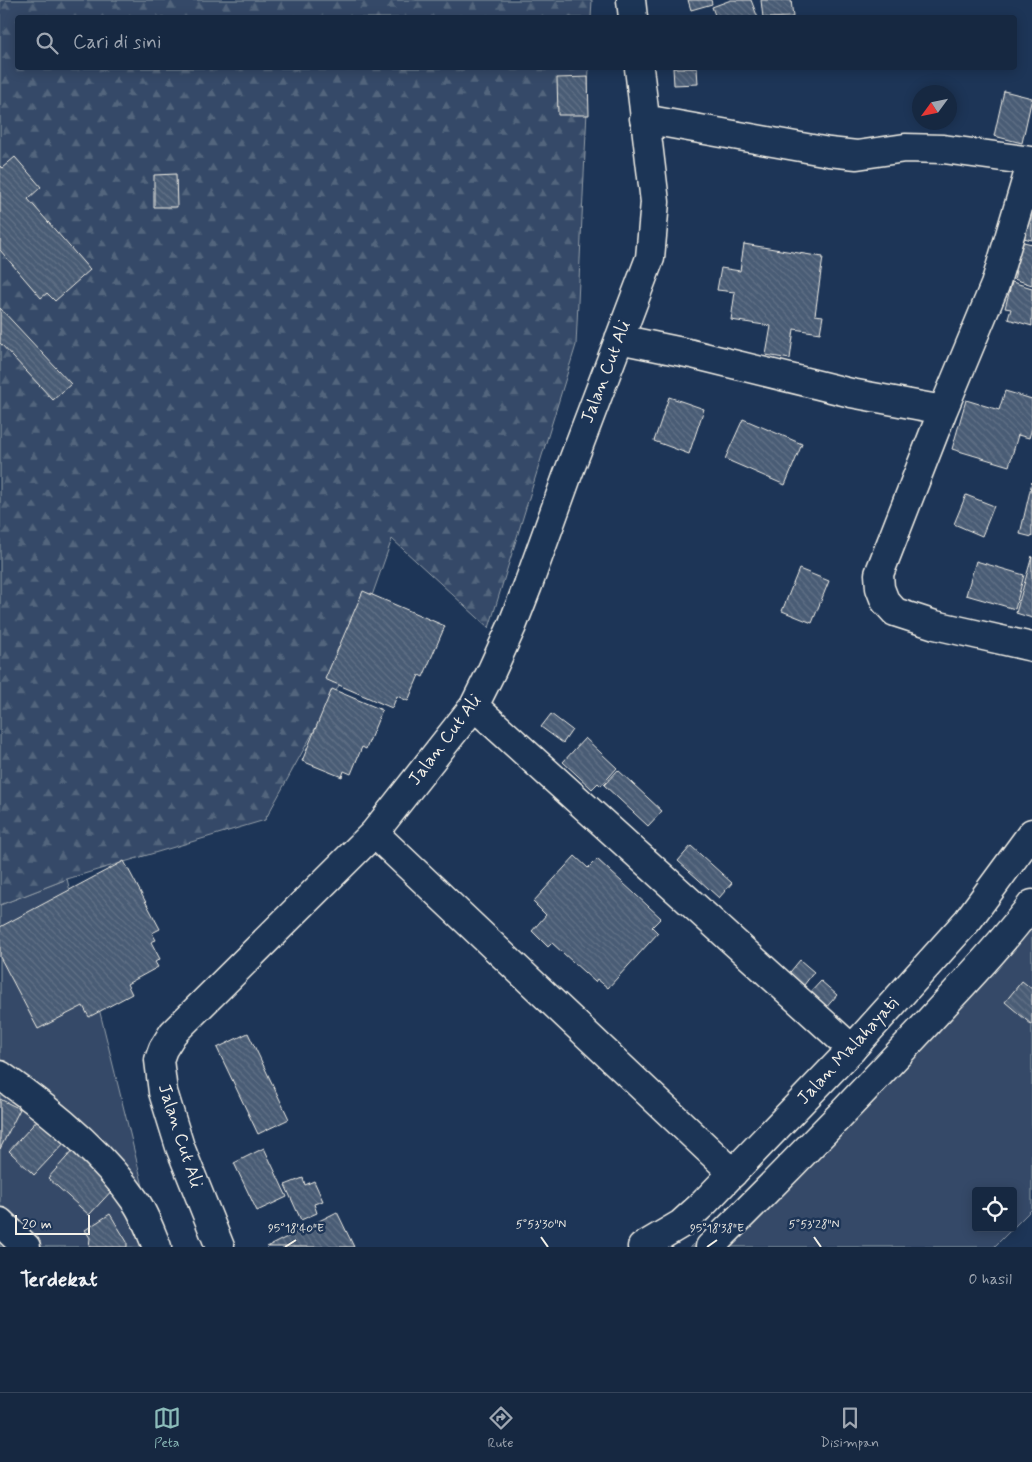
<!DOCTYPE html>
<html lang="id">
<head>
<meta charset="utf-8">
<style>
	body { margin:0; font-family:Mynerve,sans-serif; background:#1f3048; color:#f1f3f6 }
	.controls { position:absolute; right:15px; bottom:15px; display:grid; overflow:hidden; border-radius:5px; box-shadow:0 2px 12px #0003 }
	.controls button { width:45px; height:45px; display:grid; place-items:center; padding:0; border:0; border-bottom:1px solid #35445a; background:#162841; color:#f1f3f6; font:25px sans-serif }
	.compass { position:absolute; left:912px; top:85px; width:45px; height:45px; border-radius:50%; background:#162841; box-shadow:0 2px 12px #0003; rotate:237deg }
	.scale { position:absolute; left:15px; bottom:12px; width:75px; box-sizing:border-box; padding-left:5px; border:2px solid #f4f1e8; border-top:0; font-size:14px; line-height:18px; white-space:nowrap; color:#f4f1e8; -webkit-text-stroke:4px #1d3557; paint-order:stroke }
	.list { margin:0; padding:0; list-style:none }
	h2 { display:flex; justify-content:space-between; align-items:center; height:65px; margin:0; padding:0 20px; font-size:21px }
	h2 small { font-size:16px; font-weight:400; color:#9ea6b1 }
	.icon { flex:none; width:28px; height:28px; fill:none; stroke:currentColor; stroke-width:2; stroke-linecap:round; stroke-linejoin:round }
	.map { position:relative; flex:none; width:1032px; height:1247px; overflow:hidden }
	.search { position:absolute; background:#162841; box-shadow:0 2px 12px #0003; left:15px; right:15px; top:15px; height:55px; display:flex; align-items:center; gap:12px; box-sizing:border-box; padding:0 18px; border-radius:5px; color:#9ea6b1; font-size:19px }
	.sheet { height:145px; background:#162841 }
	nav { display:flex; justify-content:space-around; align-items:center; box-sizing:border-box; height:70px; border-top:1px solid #35445a; background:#162841; font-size:14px; color:#9ea6b1 }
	nav a { display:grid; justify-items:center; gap:2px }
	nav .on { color:#8bbbb9 }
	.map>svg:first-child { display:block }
	.green { fill:#354a67; stroke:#949ea8 }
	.forest { fill:url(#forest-firs); stroke:#949ea8 }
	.building { fill:url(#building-back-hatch); stroke:#f4f1e8 }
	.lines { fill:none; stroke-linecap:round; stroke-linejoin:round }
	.minor-casing { stroke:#f4f1e8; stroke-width:31 }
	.major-casing { stroke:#f4f1e8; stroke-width:31 }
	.minor { stroke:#1d3557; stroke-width:28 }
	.major { stroke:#1d3557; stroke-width:28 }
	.ticks { fill:none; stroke:#f4f1e8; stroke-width:2 }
	.labels { text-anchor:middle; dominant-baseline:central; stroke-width:5; stroke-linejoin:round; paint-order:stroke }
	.street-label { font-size:18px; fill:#f4f1e8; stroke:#1d3557 }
	.ticks-label { font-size:12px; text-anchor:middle; fill:#f4f1e8; stroke:#1d3557; stroke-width:5; stroke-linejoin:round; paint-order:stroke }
</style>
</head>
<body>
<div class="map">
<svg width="1032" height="1247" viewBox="0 0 1032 1247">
	<defs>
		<pattern id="forest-firs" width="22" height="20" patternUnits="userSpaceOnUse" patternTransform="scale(1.25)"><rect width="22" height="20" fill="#354a67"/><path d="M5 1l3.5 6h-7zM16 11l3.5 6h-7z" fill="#53657d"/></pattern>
		<pattern id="building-back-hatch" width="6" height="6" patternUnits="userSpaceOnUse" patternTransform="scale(1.25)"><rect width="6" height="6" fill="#485b74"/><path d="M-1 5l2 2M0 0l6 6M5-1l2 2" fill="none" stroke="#637388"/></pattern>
	</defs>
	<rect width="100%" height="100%" fill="#1d3557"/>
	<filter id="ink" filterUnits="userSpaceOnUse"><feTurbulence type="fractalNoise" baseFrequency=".02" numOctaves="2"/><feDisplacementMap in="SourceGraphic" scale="10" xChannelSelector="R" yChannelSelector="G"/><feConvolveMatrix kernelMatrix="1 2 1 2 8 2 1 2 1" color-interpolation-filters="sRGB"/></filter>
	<g filter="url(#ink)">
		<!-- green -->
		<path class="green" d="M 67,879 L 158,1247 L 0,1247 L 0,905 Z
			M 1032,891 L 1032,1209 L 1013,1228 L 1013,1191 L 976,1191 L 976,1228 L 1013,1228 L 994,1247 L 690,1247 L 727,1218 L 1025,902 Z"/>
		<!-- forest -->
		<path class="forest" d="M 0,0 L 592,0 L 591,18 L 18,18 L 18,68 L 589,68 L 576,345 L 489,628 L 392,539 L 343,678 L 265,820 L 67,879 L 0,905 Z"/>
		<!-- building -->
		<path class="building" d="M 688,0 L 711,0 L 712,4 L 691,10 Z
			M 731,0 L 751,0 L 758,18 L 716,18 L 712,7 Z
			M 761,0 L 791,0 L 793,17 L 763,18 Z
			M 673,68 L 697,68 L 698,84 L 674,85 Z
			M 588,77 L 589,115 L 558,115 L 557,78 Z
			M 1004,91 L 1032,98 L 1022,143 L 994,136 Z
			M 15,157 L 41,187 L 28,199 L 90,270 L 55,301 L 47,293 L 41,298 L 0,250 L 0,166 L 2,168 Z
			M 1032,171 L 1032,240 L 1015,236 Z
			M 176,174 L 177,207 L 154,207 L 154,175 Z
			M 1015,240 L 1032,244 L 1032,285 L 1014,279 L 1016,271 L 1007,268 Z
			M 744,244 L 823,257 L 815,315 L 823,316 L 820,333 L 794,329 L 790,359 L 766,355 L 771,326 L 731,320 L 735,292 L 717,290 L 721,268 L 740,271 Z
			M 1012,282 L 1032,288 L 1032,326 L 1008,319 L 1011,309 L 1005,308 Z
			M 0,308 L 71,384 L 53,400 L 0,343 Z
			M 1005,391 L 1032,399 L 1032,428 L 1029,438 L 1018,435 L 1009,466 L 952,449 L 966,400 L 999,410 Z
			M 669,397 L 704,409 L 689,454 L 654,441 Z
			M 743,419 L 802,444 L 785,485 L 725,459 Z
			M 1032,482 L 1032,537 L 1020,534 Z
			M 966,495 L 994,506 L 982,536 L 954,524 Z
			M 1032,556 L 1032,618 L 1016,613 Z
			M 976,561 L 1024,575 L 1015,609 L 966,595 Z
			M 799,569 L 829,581 L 812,623 L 782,611 Z
			M 363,591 L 445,626 L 423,677 L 419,675 L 408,701 L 397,696 L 392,708 L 325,679 Z
			M 332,689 L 382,710 L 366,749 L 362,747 L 351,774 L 344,771 L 342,777 L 302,761 Z
			M 551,714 L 572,730 L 563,743 L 541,727 Z
			M 585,738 L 617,768 L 601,786 L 598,783 L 592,789 L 563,762 Z
			M 618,770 L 662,811 L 648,826 L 604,785 Z
			M 691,846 L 732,883 L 719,898 L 678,861 Z
			M 575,856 L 588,868 L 597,859 L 661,918 L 652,927 L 658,933 L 608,988 L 597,979 L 595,982 L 552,943 L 548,947 L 532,931 L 546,915 L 533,902 Z
			M 124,861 L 160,929 L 152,933 L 156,940 L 151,942 L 160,959 L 155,962 L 158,967 L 127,984 L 132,994 L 89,1017 L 83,1006 L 38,1029 L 0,957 L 0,927 Z
			M 800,960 L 814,972 L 801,989 L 786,977 Z
			M 821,981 L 837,995 L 825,1009 L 808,995 Z
			M 1022,981 L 1032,989 L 1032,1025 L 1005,1002 Z
			M 248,1033 L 289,1119 L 258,1134 L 217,1048 Z
			M 0,1099 L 20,1109 L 0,1149 Z
			M 42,1115 L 68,1139 L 34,1175 L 9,1151 Z
			M 75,1148 L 116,1186 L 89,1215 L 48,1178 Z
			M 264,1148 L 287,1197 L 257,1211 L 234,1163 Z
			M 303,1178 L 305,1185 L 314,1181 L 323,1201 L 314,1204 L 317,1213 L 301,1220 L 285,1185 Z
			M 337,1212 L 354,1247 L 267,1247 Z
			M 110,1214 L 127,1242 L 127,1247 L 89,1247 L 90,1238 L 85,1230 Z"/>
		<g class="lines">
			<!-- minor casing -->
			<g class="minor-casing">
				<path id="minor" d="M 631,0 L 633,18
					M 644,119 L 829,152 L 857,155 L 905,148 L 943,149 L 1032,161 L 995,285 L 943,410 L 879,574 L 880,588 L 885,601 L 895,612 L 935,625 L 1032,647
					M 619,339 L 692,354 L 851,393 L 943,410
					M 474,706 L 852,1049
					M 374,833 L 733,1173
					M 0,1075 C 49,1109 102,1152 136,1202 C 145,1215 151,1233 157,1247
					M 0,1222 L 26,1247
					M 220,1247 L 180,1147 L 163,1092 L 159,1060 L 163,1049 L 173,1033 L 374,833 L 474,706 L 492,670 L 512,626 L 528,585 L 568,474 L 650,258 L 655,202 L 639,68"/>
			</g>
			<!-- major casing -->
			<g class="major-casing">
				<path id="major" d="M 642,1247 L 681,1224 L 703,1204 L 852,1049 L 968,920 L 1032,833
					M 710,1247 C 781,1177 851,1105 919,1032 C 957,990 998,949 1032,904"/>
			</g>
			<!-- minor -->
			<use href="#minor" class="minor"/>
			<!-- major -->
			<use href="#major" class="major"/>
		</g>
	</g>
	<!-- ticks -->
	<path class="ticks" d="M 541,1237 L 548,1247M 814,1237 L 821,1247M 285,1247 L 296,1240M 707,1247 L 717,1240"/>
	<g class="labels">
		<!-- street labels -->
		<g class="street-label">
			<text transform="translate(606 372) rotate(-69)">Jalan Cut Ali</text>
			<text transform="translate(445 740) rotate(-53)">Jalan Cut Ali</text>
			<text transform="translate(848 1051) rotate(-47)">Jalan Malahayati</text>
			<text transform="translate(180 1136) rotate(72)">Jalan Cut Ali</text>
		</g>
	</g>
	<g class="ticks-label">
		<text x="541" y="1228">5°53'30"N</text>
		<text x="814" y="1228">5°53'28"N</text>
		<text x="296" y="1232">95°18'40"E</text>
		<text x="717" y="1232">95°18'38"E</text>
	</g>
</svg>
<div class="controls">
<button><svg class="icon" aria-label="locate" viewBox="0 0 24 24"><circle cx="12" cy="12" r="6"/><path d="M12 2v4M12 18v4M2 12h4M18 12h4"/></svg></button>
</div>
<svg class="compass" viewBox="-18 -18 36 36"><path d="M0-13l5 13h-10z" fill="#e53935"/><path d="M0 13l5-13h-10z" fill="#9ea6b1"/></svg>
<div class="scale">20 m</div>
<div class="search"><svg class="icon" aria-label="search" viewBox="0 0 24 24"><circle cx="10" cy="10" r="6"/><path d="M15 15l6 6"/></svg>Cari di sini</div>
</div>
<section class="sheet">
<h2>Terdekat<small>0 hasil</small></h2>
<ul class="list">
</ul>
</section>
<nav>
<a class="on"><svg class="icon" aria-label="map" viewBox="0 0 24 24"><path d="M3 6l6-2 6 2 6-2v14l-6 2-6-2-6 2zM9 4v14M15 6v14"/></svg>Peta</a>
<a><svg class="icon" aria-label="directions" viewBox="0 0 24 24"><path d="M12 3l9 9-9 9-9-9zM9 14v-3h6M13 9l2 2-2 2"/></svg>Rute</a>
<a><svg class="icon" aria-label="saved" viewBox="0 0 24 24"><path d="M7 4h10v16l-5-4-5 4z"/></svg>Disimpan</a>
</nav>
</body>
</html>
